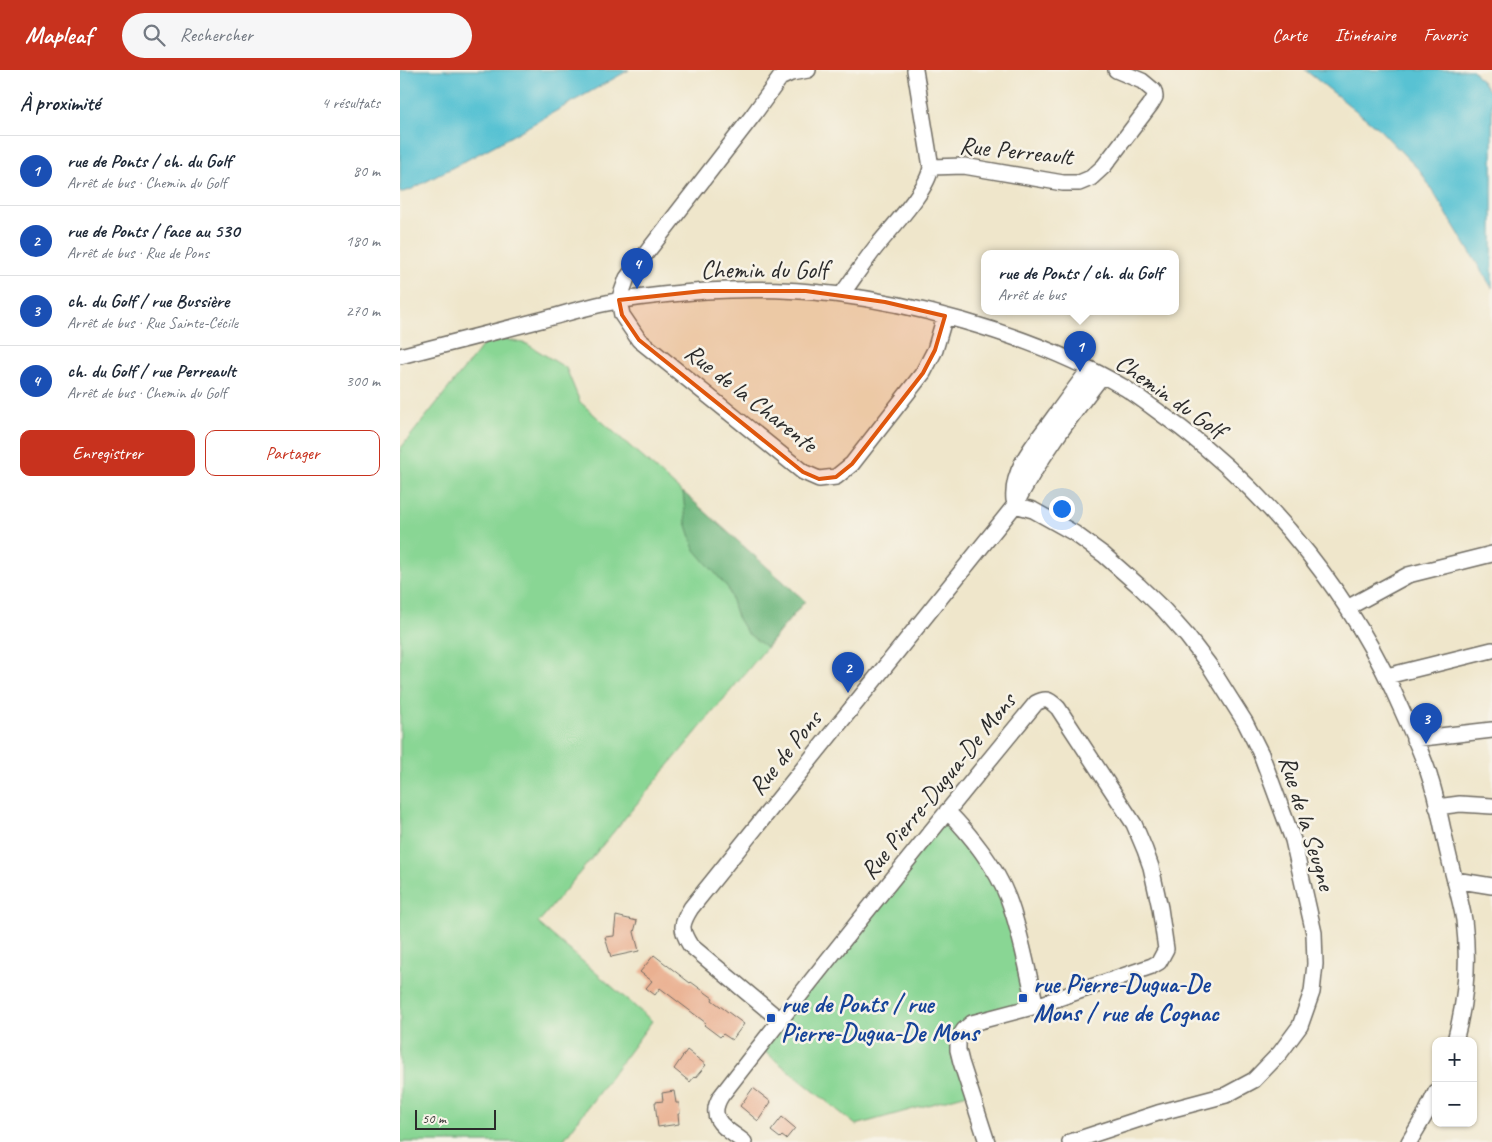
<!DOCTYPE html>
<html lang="fr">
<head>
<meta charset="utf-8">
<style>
	body { margin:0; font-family:Caveat,sans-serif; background:#f6f6f7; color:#1f2937 }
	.controls { position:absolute; right:15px; bottom:15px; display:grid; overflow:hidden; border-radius:10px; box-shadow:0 1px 4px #0004 }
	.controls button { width:45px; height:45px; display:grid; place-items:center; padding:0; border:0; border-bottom:1px solid #e0e1e3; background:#fff; color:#1f2937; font:25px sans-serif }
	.scale { position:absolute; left:15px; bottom:12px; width:81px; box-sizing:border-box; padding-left:5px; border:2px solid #2b2b2b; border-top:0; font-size:14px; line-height:18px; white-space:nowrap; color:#2b2b2b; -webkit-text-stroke:4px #f7f3e8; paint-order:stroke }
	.you { position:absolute; left:661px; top:438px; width:18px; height:18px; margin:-12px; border:4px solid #fff; border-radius:50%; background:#1a73e8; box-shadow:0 0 0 8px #1a73e833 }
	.badge { display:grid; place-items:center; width:32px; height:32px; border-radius:50%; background:#c8321e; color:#fff; font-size:16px; font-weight:700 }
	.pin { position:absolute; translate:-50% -41px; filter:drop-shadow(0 1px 2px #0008) }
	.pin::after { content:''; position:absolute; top:26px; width:18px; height:15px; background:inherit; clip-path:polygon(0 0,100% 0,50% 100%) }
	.popup { position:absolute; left:581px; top:180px; width:198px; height:65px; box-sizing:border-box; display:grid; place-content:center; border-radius:10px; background:#fff; filter:drop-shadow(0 1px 4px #0005); font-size:16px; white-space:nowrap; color:#747a83 }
	.popup b { font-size:19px; color:#1f2937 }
	.popup::after { content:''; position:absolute; left:50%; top:100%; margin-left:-10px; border:10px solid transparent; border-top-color:#fff }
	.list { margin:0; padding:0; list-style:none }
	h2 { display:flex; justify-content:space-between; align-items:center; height:65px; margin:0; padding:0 20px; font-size:21px }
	h2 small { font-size:16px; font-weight:400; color:#747a83 }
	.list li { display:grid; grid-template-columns:32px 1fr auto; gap:15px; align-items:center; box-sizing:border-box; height:70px; padding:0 20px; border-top:1px solid #e0e1e3 }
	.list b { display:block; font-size:19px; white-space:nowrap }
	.list p { margin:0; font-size:16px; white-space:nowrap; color:#747a83 }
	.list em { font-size:16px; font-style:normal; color:#747a83 }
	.actions { display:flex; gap:10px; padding:15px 20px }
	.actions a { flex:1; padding:11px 0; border:1px solid #c8321e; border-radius:10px; text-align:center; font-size:18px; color:#c8321e }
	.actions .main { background:#c8321e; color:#fff }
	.icon { flex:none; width:28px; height:28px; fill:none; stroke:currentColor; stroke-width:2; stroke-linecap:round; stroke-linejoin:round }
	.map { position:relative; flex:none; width:1092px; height:1072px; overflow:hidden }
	header { display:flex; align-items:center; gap:30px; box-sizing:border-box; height:70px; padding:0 25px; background:#c8321e; color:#fff }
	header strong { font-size:24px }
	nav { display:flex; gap:28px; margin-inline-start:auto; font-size:18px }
	.search { width:350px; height:45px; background:#f6f6f7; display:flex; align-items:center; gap:12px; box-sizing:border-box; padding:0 18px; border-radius:28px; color:#747a83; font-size:19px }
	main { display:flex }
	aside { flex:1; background:#fff }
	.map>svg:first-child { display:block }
	.green { fill:#89d694; stroke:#5a8060 }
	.forest { fill:#6eb77e; stroke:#4c7154 }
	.water { fill:#58c2d3; stroke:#42767f }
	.building { fill:#eab091 }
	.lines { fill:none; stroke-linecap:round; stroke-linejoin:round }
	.minor-casing { stroke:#706c63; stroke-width:18 }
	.minor { stroke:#fff; stroke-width:15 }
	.marked { fill:#df570e; fill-opacity:0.2; stroke:#df570e; stroke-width:4; stroke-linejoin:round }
	.transit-dot { fill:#1a4fb4; stroke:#f7f3e8; stroke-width:2 }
	.labels { text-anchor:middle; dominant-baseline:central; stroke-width:5; stroke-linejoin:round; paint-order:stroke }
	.street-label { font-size:25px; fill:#2b2b2b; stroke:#f7f3e8 }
	.transit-label { font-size:25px; font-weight:bold; fill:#164399; stroke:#f7f3e8; text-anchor:start }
</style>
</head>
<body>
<header>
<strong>Mapleaf</strong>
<div class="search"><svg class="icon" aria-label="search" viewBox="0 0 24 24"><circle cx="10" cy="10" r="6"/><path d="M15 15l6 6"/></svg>Rechercher</div>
<nav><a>Carte</a><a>Itinéraire</a><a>Favoris</a></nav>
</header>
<main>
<aside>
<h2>À proximité<small>4 résultats</small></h2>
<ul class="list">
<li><span class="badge" style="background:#1a4fb4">1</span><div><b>rue de Ponts / ch. du Golf</b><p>Arrêt de bus · Chemin du Golf</p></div><em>80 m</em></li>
<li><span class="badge" style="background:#1a4fb4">2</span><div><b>rue de Ponts / face au 530</b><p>Arrêt de bus · Rue de Pons</p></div><em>180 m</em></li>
<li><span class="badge" style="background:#1a4fb4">3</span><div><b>ch. du Golf / rue Bussière</b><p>Arrêt de bus · Rue Sainte-Cécile</p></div><em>270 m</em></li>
<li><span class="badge" style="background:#1a4fb4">4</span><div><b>ch. du Golf / rue Perreault</b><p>Arrêt de bus · Chemin du Golf</p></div><em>300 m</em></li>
</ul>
<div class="actions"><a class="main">Enregistrer</a><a>Partager</a></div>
</aside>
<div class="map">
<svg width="1092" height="1072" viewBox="0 0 1092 1072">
	<rect width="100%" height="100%" fill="#f7f3e8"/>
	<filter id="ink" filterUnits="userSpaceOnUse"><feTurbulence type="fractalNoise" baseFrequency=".02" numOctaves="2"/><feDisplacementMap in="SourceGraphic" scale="10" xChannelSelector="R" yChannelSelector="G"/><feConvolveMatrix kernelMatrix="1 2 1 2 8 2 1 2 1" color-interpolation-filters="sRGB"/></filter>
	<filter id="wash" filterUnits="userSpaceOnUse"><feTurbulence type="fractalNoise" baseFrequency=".0096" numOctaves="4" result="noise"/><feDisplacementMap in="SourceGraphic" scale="20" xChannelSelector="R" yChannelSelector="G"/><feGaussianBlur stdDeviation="1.12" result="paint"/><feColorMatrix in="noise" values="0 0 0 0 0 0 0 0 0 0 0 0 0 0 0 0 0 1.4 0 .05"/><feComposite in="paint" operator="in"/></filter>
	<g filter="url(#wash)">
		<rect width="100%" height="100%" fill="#efe6cb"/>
		<!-- green -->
		<path class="green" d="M 100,268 L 127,274 L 166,298 L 180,332 L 405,531 L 138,853 L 252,951 L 162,1072 L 0,1072 L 0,379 L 87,270 Z
			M 547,741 L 593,798 L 636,936 L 572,953 L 558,969 L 571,1023 L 456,1055 L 359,977 Z"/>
		<!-- forest -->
		<path class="forest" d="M 283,422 L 405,531 L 366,577 L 347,563 L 337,547 L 328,518 L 295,480 L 286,452 Z"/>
		<!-- water -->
		<path class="water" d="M 0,0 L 229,0 L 99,73 L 12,119 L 0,123 Z
			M 905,0 L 1073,0 L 1092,24 L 1092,218 L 1021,102 L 979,59 Z"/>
		<g id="blocks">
			<!-- building -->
			<path class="building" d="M 216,846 L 237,851 L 234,862 L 239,881 L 211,887 L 205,867 L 214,866 Z
				M 254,885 L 290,913 L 291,912 L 313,928 L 312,930 L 344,954 L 332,970 L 323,964 L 320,967 L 304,955 L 306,953 L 260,918 L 255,925 L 246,918 L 252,911 L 240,902 Z
				M 287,980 L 306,995 L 295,1008 L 294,1007 L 290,1012 L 274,999 Z
				M 353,1018 L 371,1032 L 358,1051 L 340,1036 Z
				M 274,1021 L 276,1033 L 279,1033 L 280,1044 L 278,1044 L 279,1054 L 258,1057 L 255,1032 L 263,1031 L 262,1023 Z
				M 382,1047 L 395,1058 L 386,1069 L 382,1066 L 380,1068 L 371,1061 Z"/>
		</g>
	</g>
	<g filter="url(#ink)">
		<use href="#blocks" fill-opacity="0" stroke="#706c63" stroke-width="1"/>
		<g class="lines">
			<!-- minor casing -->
			<g class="minor-casing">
				<path id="minor" d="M 408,0 L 391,3 L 380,8 L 354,44 L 227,208 L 219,230 L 222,245 L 239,270 L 403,402 L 419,409 L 436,407 L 452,394 L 523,303 L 535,280 L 545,246
					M 531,97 L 564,96 L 663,113 L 679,113 L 691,108 L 704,96 L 751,34 L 755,27 L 754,21 L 742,11 L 716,0
					M 442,224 C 453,209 464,192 476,177 C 492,157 528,120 531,97 L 515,0
					M 0,286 C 47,274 94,262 141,250 C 168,243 195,234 223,230 C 250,226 278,223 306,221 C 396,215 477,226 563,251 C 619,267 674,288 725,318 C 744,330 762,345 781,358 C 875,430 954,529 1001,638 C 1011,661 1023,684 1030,708 C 1038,732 1042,758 1048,783 C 1053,805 1060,827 1064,850 C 1069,890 1066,931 1055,971
					M 614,430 C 611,398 637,371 654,347 C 666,331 677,315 689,300
					M 615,435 L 633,440 L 674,463 L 704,485 L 738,515 L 764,540 L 787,566 L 809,595 L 845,652 L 861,684 L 893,770 L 914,863 L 915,894 L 912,922 L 900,956 L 880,983 L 854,1010 L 826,1025 L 758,1043 L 670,1072
					M 947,538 L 1008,505 L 1092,484
					M 987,606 L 1092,580
					M 1014,669 L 1092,660
					M 1037,737 L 1060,734 L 1092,736
					M 547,741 C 570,764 596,797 608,828 C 621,862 627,900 636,936
					M 1055,810 L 1092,816
					M 380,950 L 290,875 C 280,859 281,854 291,838 L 615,435 C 638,390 671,346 702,306
					M 344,1072 C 326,1058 306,1050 321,1026 C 424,893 529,763 636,633 C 647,627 649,630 658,638 L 734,754 L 745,780 L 751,797 L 760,838 L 766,879 L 759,892 L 752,896 L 636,936 L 572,953 L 564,960 L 558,969 L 558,980 L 561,992 L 587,1072
					M 1009,1072 L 1025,1045 L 1036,1022"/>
			</g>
			<!-- minor -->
			<use href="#minor" class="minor"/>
		</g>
	</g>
	<!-- marked area -->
	<path class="marked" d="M 303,221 L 406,221 L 485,232 L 545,246 L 535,280 L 523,303 L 452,394 L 436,407 L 419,409 L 403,402 L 239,270 L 222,245 L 219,230 Z"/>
	<!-- markers -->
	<g class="transit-dot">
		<rect x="618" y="923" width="10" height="10" rx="2.5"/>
		<rect x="366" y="943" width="10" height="10" rx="2.5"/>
	</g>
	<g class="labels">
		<!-- street labels -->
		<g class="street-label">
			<text transform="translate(616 81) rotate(6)">Rue Perreault</text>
			<text x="364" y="200">Chemin du Golf</text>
			<text transform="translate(770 326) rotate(35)">Chemin du Golf</text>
			<text transform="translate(351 328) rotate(38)">Rue de la Charente</text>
			<text transform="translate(385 683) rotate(-51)">Rue de Pons</text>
			<text transform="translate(538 716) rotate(-51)">Rue Pierre-Dugua-De Mons</text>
			<text transform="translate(907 753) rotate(73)">Rue de la Seugne</text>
		</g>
		<!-- transit labels -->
		<g class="transit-label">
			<text x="633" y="914">rue Pierre-Dugua-De<tspan x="633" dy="29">Mons / rue de Cognac</tspan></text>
			<text x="381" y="934">rue de Ponts / rue<tspan x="381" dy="29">Pierre-Dugua-De Mons</tspan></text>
		</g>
	</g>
</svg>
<div class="controls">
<button>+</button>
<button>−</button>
</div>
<div class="scale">50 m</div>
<div class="you"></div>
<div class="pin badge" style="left:680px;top:302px;background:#1a4fb4">1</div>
<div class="popup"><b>rue de Ponts / ch. du Golf</b>Arrêt de bus</div>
<div class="pin badge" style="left:448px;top:623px;background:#1a4fb4">2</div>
<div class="pin badge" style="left:1026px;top:674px;background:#1a4fb4">3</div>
<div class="pin badge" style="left:237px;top:219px;background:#1a4fb4">4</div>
</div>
</main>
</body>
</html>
